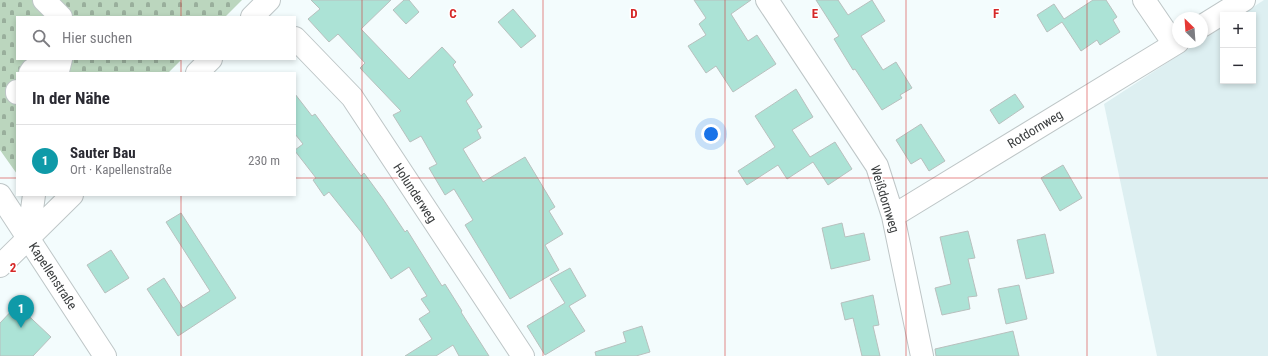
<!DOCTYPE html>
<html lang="de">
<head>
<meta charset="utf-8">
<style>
	body { margin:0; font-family:"Roboto Condensed",sans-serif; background:#f7f7f7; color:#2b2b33 }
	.controls { position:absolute; right:12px; top:12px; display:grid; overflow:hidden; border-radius:0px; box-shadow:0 2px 6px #0003 }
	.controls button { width:36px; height:36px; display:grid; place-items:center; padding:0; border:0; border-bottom:1px solid #e1e1e2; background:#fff; color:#2b2b33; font:20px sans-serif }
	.compass { position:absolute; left:1172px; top:12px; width:36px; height:36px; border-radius:50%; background:#fff; box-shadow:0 2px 6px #0003; rotate:335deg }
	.you { position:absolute; left:711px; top:134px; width:14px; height:14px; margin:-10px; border:3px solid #fff; border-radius:50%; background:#1a73e8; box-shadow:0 0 0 6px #1a73e833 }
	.badge { display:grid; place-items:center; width:26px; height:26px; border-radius:50%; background:#0b8043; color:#fff; font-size:13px; font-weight:700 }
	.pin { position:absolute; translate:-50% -33px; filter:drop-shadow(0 1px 2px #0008) }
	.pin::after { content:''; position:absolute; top:21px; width:14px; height:12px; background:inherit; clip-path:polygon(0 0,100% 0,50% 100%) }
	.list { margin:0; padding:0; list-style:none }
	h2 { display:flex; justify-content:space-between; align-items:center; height:52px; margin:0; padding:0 16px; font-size:17px }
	h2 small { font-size:13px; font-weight:400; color:#7c7c81 }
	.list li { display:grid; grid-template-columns:26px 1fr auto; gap:12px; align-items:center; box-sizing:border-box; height:72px; padding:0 16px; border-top:1px solid #e1e1e2 }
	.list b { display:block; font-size:15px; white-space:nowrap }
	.list p { margin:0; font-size:13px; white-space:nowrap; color:#7c7c81 }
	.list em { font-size:13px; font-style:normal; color:#7c7c81 }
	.icon { flex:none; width:22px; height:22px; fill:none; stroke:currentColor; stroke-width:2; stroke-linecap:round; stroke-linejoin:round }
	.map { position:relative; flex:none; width:1268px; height:356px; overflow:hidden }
	.search { position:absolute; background:#fff; box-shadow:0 2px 6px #0003; left:16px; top:16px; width:280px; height:44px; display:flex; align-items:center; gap:10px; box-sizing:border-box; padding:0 14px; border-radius:0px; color:#7c7c81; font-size:15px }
	.panel { position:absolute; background:#fff; box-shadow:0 2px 6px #0003; left:16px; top:72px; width:280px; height:124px; border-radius:0px }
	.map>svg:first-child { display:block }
	.built { fill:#ddeff1 }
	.cemetery { fill:url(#cemetery-stones) }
	.building { fill:#ace3d6; stroke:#b8c0be }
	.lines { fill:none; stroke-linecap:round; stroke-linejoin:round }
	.minor-casing { stroke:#bec6c7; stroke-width:24 }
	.minor { stroke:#fff; stroke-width:22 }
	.grid { fill:none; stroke:#d62828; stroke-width:1; stroke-opacity:0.55 }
	.labels { text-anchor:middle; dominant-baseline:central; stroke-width:3; stroke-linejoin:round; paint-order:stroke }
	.street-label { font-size:13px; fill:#393c3d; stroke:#fff }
	.grid-label { font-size:13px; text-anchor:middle; font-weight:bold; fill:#d62828; stroke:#fff; stroke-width:3; stroke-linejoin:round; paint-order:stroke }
</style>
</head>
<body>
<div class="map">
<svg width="1268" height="356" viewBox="0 0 1268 356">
	<defs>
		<pattern id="cemetery-stones" width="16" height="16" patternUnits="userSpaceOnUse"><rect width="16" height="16" fill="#bbd6be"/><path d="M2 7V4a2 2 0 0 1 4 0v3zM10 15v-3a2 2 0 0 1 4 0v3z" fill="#99af9c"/></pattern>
	</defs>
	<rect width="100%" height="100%" fill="#f3fcfd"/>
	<!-- built -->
	<path class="built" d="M 1264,0 L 1268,0 L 1268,356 L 1157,356 L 1104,104 L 1199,42 L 1202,42 L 1202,40 L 1223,27 L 1223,81 L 1253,81 L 1253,15 L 1241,15 Z"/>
	<!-- cemetery -->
	<path class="cemetery" d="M 0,0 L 242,0 L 225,17 L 17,17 L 17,59 L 182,59 L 168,73 L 17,73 L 17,174 L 0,150 Z"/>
	<!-- building -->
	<path class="building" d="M 311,0 L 391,0 L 361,29 L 409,79 L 442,47 L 456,62 L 453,65 L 473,95 L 466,101 L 482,127 L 477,130 L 481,138 L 463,149 L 483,182 L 525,157 L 555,207 L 549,211 L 563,234 L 545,245 L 559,270 L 510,299 L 465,225 L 473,220 L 454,189 L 445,195 L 429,168 L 437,164 L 421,136 L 410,142 L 393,115 L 401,111 L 360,68 L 365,63 L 338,34 L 329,42 L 308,19 L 320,9 Z
		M 404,0 L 409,0 L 419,12 L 406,24 L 393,10 Z
		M 694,0 L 751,0 L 731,14 L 748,41 L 757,35 L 776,64 L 733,92 L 716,66 L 706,73 L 688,46 L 706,35 L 699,24 L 706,18 Z
		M 816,0 L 838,0 L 848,15 L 872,0 L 885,21 L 861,36 L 883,70 L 896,62 L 912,88 L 900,95 L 902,98 L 882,110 L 855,69 L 853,70 L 834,39 L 839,36 Z
		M 1093,0 L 1106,0 L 1117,17 L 1113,20 L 1120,32 L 1100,45 L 1097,40 L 1081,51 L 1062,22 L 1047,32 L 1037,15 L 1054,4 L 1064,19 Z
		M 513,9 L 536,36 L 521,48 L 498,22 Z
		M 796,89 L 813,117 L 792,130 L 810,157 L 835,142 L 852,169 L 828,185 L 813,162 L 787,179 L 778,165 L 747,185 L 738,171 L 775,147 L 755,116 Z
		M 295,94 L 312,116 L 315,114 L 361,176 L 364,173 L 383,199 L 405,232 L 407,230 L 442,286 L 445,284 L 462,311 L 461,312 L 489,356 L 459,356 L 453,345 L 436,356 L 405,356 L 432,339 L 419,319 L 430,312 L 421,299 L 427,296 L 409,267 L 391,279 L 361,232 L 329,192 L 324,196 L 313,180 L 316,178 L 295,151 L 295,150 L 303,144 L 295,134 Z
		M 1015,94 L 1024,107 L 999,124 L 990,110 Z
		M 921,124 L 945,161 L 929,171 L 921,158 L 911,164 L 896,140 Z
		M 1063,165 L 1082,198 L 1060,211 L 1041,178 Z
		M 181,213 L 236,298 L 178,336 L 147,289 L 164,278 L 183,308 L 210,291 L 166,222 Z
		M 842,223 L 845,237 L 864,233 L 870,260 L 831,269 L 822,228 Z
		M 968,231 L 975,258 L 968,259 L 977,296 L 968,297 L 970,309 L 942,315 L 935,288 L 951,284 L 940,237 Z
		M 1045,234 L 1054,273 L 1026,279 L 1017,240 Z
		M 111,250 L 129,278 L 105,293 L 87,265 Z
		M 570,268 L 586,296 L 569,306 L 585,331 L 545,355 L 527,326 L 565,303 L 550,279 Z
		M 1019,285 L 1027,319 L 1006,324 L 998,289 Z
		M 873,295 L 879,325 L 873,326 L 880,356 L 862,356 L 853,318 L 845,320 L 841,303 Z
		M 17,305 L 51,337 L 33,356 L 0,356 L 0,323 Z
		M 642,326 L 650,352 L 636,356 L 596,356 L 595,352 L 626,342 L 623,332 Z
		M 1013,331 L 1019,356 L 936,356 L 935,349 Z"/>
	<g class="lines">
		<!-- minor casing -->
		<g class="minor-casing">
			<path id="minor" d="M 44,0 L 61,17
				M 767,0 L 877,166 L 893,216 L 922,356
				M 1144,0 L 1174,44
				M 252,17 L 269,0
				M 1202,26 L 1244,0
				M 295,38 L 352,97 L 523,356
				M 30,73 L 32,70 L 58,71 L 61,59
				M 197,73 L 211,59
				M 17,91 L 17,93
				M 0,195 L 105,356
				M 893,216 L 1178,42
				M 28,238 L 34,195
				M 0,266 L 72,195"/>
		</g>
		<!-- minor -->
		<use href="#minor" class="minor"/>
	</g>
	<!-- grid -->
	<path class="grid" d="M 181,0 L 181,17M 362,0 L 362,356M 543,0 L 543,356M 725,0 L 725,356M 906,0 L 906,356M 1087,0 L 1087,356M 181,59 L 181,73M 0,178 L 17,178M 295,178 L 1268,178M 181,195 L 181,356"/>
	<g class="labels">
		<!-- street labels -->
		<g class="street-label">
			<text transform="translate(1035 129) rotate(-31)">Rotdornweg</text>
			<text transform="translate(415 193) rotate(57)">Holunderweg</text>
			<text transform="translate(885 199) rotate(73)">Weißdornweg</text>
			<text transform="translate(53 276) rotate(57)">Kapellenstraße</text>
		</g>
	</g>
	<g class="grid-label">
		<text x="453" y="18">C</text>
		<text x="634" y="18">D</text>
		<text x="815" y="18">E</text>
		<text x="996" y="18">F</text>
		<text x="13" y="272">2</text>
	</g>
</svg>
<div class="controls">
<button>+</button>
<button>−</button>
</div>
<svg class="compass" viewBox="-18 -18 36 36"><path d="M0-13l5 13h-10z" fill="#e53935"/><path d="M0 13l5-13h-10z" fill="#7c7c81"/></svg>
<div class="you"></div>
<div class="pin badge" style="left:21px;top:328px;background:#0f9aa8">1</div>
<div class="search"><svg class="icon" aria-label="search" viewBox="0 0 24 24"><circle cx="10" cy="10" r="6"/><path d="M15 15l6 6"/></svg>Hier suchen</div>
<section class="panel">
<h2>In der Nähe<small></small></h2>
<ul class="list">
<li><span class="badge" style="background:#0f9aa8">1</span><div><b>Sauter Bau</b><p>Ort · Kapellenstraße</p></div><em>230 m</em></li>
</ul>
</section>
</div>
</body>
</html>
